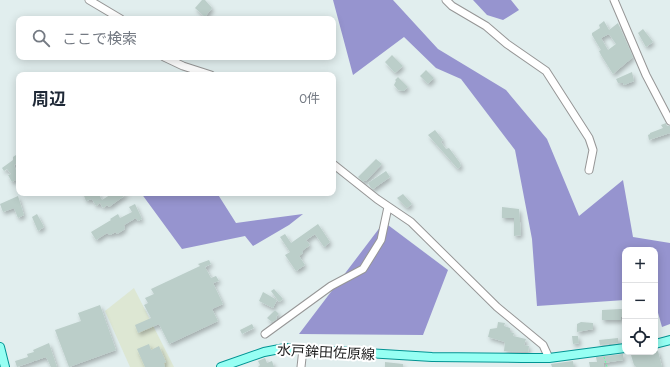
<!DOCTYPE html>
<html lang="ja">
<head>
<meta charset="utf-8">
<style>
	body { margin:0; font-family:Jost,"Noto Sans JP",sans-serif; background:#f2f2f3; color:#1f2937 }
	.controls { position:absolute; right:12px; bottom:12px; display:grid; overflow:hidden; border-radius:8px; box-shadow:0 2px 10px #0003 }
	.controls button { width:36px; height:36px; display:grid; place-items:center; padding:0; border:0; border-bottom:1px solid #e0e1e3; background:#fff; color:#1f2937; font:20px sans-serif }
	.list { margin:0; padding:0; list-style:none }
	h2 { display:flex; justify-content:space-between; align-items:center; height:52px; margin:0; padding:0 16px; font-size:17px }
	h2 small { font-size:13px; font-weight:400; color:#747a83 }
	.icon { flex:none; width:22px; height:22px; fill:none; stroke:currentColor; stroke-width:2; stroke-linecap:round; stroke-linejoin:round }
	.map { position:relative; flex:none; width:670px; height:367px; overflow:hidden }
	.search { position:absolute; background:#fff; box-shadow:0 2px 10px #0003; left:16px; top:16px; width:320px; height:44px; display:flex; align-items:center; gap:10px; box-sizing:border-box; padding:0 14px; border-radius:8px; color:#747a83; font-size:15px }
	.panel { position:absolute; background:#fff; box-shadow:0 2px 10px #0003; left:16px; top:72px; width:320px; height:124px; border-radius:8px }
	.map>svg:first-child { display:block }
	.industrial { fill:#dde7d3 }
	.forest { fill:#9694cf }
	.building { fill:#bbcec9; fill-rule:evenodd; filter:url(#shadow) }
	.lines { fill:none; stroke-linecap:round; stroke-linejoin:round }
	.minor-casing { stroke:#969696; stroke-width:9 }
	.major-casing { stroke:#009493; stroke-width:10 }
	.path { stroke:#62fea4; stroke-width:1; stroke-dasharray:2 2; stroke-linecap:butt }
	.minor { stroke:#fff; stroke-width:7 }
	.major { stroke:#96fff3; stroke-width:8 }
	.labels { text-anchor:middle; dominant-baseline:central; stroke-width:4; stroke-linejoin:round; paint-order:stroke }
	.street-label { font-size:14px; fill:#1c1c1c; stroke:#fff }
</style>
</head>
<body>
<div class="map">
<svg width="670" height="367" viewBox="0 0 670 367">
	<defs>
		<filter id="shadow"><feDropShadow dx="2" dy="3" stdDeviation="2" flood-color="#0004"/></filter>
	</defs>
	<rect width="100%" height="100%" fill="#e1eeee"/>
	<!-- industrial -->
	<path class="industrial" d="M 134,288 L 174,367 L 130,367 L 105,311 Z"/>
	<!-- forest -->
	<path class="forest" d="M 333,0 L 393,0 L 438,49 L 506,90 L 547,139 L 579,216 L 623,180 L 633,237 L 670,243 L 670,324 L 662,327 L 655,302 L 655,250 L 625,250 L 625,300 L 537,306 L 532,239 L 515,150 L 461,79 L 436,68 L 404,37 L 353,75 Z
		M 473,0 L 511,0 L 519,10 L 503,20 L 487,15 Z
		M 141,193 L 217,193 L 236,223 L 303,214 L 289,225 L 253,246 L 245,236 L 182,249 Z
		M 384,222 L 448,270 L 423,335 L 299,334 Z"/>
	<!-- building -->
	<path class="building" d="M 202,0 L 205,0 L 212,8 L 205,17 L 195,8 Z
		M 604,21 L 609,30 L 618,23 L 633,57 L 613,74 L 601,55 L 599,51 L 601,50 L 592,35 L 592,33 L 600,28 L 599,25 ZM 609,34 L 616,44 L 608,50 L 601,38 Z
		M 643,29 L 653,42 L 646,47 L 638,33 Z
		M 392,55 L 403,66 L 395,73 L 385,62 Z
		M 426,70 L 434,78 L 428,84 L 420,76 Z
		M 632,72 L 634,81 L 624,85 L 623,83 L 618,83 L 616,79 Z
		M 398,77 L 408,87 L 404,91 L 398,90 L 394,85 L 396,81 L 395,80 Z
		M 666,123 L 667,126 L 670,126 L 670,133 L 649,140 L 648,135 L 650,134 L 650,133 L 663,128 L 661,125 Z
		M 435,130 L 443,140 L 441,142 L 446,149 L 449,148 L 460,163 L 461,166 L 458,169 L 428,135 Z
		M 19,153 L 19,162 L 14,165 L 19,178 L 12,182 L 8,175 L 11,174 L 7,169 L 4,171 L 2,168 L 13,160 L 13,157 Z
		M 376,159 L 382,164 L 366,181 L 365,180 L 363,182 L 358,177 Z
		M 386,171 L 390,177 L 373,189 L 371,188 L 368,183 Z
		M 83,193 L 98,193 L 102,200 L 113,193 L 128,193 L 109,207 L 107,205 L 103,208 L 100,203 L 96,206 L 92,199 L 86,201 Z
		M 403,194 L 412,204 L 407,208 L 397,198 Z
		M 18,196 L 24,215 L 18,218 L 14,208 L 3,212 L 0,204 Z
		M 135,204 L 142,219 L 138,221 L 136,218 L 124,225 L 125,229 L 117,234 L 116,232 L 110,235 L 107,233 L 96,240 L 91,232 L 111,220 L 110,219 L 118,214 L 120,218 L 132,212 L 129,207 Z
		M 502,207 L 519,209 L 521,235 L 514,236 L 514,218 L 502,218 Z
		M 37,214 L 44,227 L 38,231 L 32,217 Z
		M 318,224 L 330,242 L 324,247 L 315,234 L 306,240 L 310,245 L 302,251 L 303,253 L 299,256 L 305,265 L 296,271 L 285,255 L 290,252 L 280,237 L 285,234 L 291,243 Z
		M 209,260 L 211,264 L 205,267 L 211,278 L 216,276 L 219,281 L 213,283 L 223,304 L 212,309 L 218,321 L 169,344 L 159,324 L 138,333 L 135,325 L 151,318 L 144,305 L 148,303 L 145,298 L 154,294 L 151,289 L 200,266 L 198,264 Z
		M 274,289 L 283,299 L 279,302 L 271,291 Z
		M 263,292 L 277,300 L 273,308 L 259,301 Z
		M 100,305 L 116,350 L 69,367 L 55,330 L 81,321 L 78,313 Z
		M 621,309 L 625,310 L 625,317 L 621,317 L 621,320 L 602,320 L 602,310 Z
		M 275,310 L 279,314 L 276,317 L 277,319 L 272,322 L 267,318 Z
		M 498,322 L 505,323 L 504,326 L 510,328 L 510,332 L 514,333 L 513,336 L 526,339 L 524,345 L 529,346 L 528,352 L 504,351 L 505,342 L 488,337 L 490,329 L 497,328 Z
		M 581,322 L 593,323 L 593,329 L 577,332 L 577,324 Z
		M 252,324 L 254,328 L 242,334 L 240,330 Z
		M 572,336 L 578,336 L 579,343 L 573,344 Z
		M 618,338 L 618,343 L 600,345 L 599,340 Z
		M 49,343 L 57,367 L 51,367 L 46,357 L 17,367 L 15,361 L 28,357 L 27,354 L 34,352 L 33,350 Z
		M 149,344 L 151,350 L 159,346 L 166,362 L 164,363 L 165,367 L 145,367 L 137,349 Z
		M 658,351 L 662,367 L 636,367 L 634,365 L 631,355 L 639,352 L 641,355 Z
		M 623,354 L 623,360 L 603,363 L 604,367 L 590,367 L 589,362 L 597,362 L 596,357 Z
		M 265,358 L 267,363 L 272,361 L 274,367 L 258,367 L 260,365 L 258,361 Z
		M 573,361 L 574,367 L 552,367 L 551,364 Z
		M 385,362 L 403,364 L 403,367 L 385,367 Z"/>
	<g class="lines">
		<!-- minor casing -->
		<g class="minor-casing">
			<path id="minor" d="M 89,0 L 121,19
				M 446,0 L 452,6 L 486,26 L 507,44 L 546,71 L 589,138 L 593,150 L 589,170
				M 614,0 L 646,75 L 670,121
				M 164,57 L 183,66 L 211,75
				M 333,164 L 377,199 L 411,222 L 497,307 L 543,345 L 549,358
				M 265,334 L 331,286 L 363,269 L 381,240 L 388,207
				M 301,367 L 303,349"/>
		</g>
		<!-- major casing -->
		<g class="major-casing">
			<path id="major" d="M 655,344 L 670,340
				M 0,347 L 5,367
				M 221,367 L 264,352 L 285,348 L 432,357 L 522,358 L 549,358 L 625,348"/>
		</g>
		<!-- path -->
		<path class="path" d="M 604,357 L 607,367"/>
		<!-- minor -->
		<use href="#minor" class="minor"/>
		<!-- major -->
		<use href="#major" class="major"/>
	</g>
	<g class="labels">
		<!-- street labels -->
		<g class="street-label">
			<text transform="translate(326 352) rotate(3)">水戸鉾田佐原線</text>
		</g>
	</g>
</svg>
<div class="controls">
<button>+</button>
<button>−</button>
<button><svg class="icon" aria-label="locate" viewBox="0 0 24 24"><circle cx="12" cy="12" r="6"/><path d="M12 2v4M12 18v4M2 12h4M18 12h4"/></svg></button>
</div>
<div class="search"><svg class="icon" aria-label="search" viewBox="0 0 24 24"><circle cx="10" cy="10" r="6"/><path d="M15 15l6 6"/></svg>ここで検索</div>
<section class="panel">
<h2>周辺<small>0件</small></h2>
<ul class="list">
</ul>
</section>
</div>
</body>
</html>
